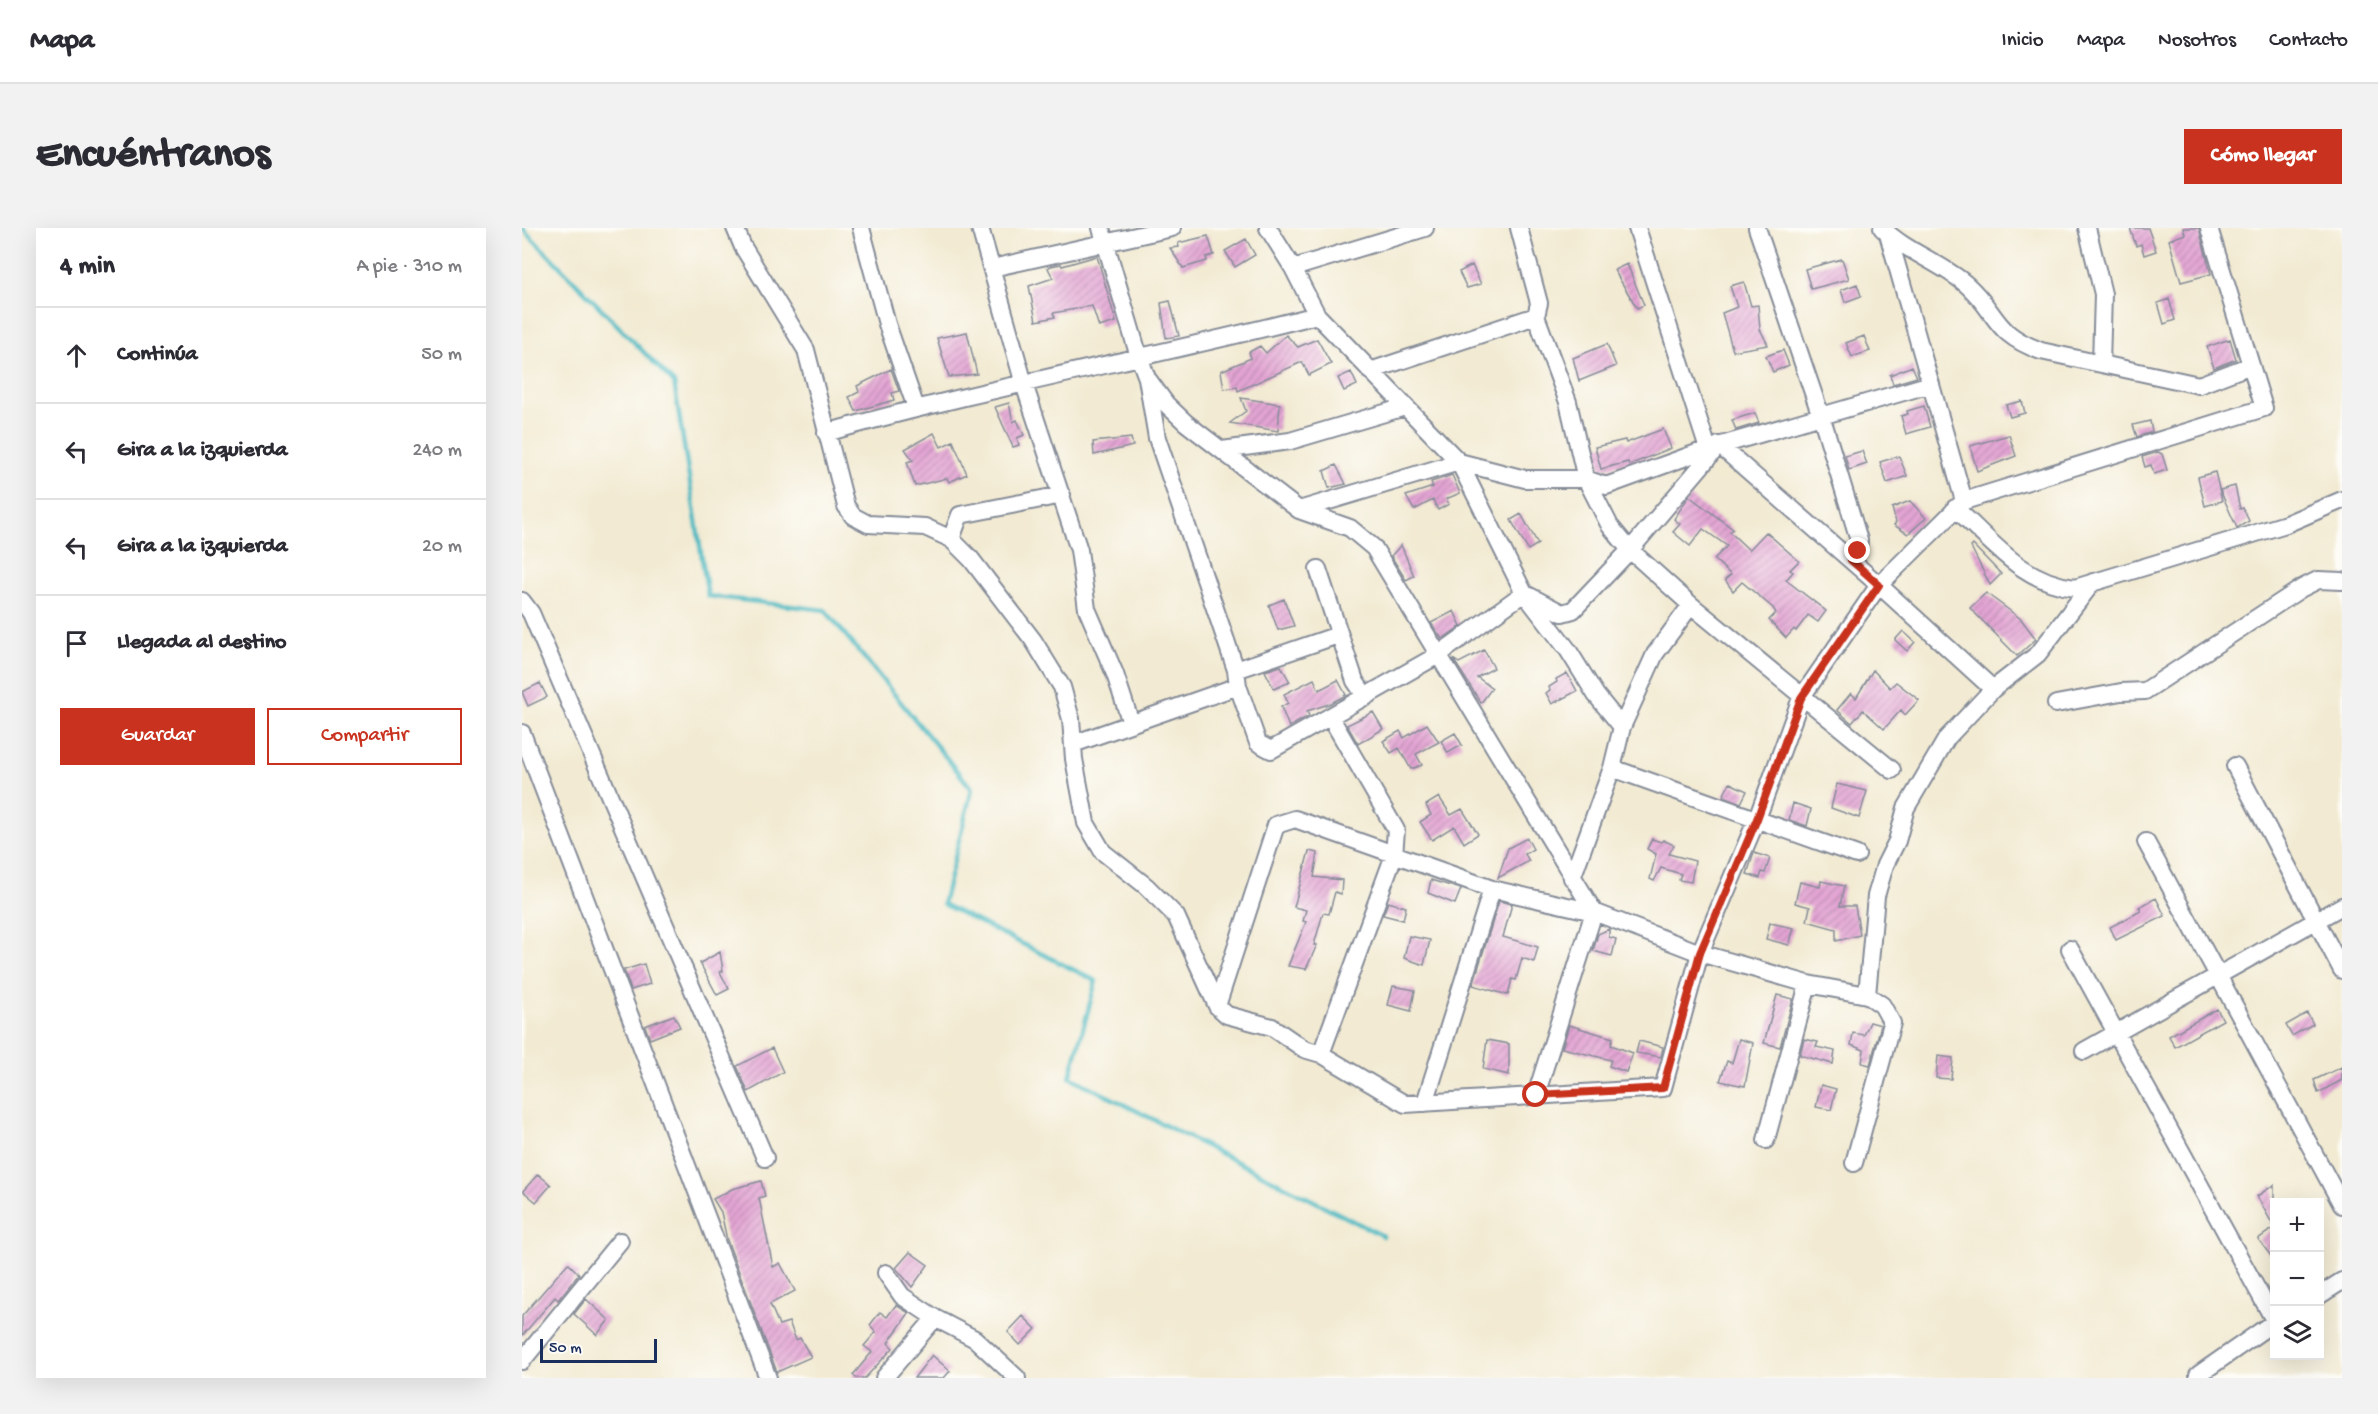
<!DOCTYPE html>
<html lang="es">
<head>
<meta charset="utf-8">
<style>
	body { margin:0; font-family:"Gochi Hand",sans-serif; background:#f2f2f3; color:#2b2b33 }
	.controls { position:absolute; right:18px; bottom:18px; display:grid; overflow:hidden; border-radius:0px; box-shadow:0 6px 24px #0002 }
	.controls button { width:54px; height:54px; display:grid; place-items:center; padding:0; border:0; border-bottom:2px solid #e1e1e2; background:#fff; color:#2b2b33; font:30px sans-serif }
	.scale { position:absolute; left:18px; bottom:15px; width:117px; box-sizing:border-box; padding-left:6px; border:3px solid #1b2f5e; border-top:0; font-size:16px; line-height:21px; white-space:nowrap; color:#1b2f5e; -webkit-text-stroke:4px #fdfcf7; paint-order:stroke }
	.stop { position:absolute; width:18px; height:18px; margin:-14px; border:4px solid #c8321e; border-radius:50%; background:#fff }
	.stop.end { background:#c8321e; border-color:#fff; box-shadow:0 2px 6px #0008 }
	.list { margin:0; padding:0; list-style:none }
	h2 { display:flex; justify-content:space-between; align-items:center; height:78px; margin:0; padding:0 24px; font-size:26px }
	h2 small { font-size:20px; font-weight:400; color:#7c7c81 }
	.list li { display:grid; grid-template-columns:39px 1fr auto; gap:18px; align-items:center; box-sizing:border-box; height:96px; padding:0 24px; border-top:2px solid #e1e1e2 }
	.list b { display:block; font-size:22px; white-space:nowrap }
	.list em { font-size:20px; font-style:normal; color:#7c7c81 }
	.actions { display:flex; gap:12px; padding:18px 24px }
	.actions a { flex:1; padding:14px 0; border:2px solid #c8321e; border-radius:0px; text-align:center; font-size:21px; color:#c8321e }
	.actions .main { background:#c8321e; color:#fff }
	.icon { flex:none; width:33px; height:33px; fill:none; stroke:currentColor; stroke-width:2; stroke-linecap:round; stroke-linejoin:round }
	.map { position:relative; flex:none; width:1820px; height:1150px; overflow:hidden; border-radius:0px }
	header { display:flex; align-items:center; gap:36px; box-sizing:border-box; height:84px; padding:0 30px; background:#fff; border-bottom:2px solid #e1e1e2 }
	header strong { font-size:28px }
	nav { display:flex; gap:33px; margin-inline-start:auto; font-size:21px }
	.intro { display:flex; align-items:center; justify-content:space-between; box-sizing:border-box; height:144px; padding:0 36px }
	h1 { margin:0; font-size:42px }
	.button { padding:15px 27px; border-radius:0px; background:#c8321e; color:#fff; font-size:21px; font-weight:700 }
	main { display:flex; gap:36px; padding:0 36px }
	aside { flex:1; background:#fff; border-radius:0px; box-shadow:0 6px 24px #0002 }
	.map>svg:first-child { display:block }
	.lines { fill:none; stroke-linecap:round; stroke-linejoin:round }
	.stream { stroke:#49b8c1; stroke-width:4.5 }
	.building { fill:url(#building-hatch) }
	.minor-casing { stroke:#868c98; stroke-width:20 }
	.minor { stroke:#fff; stroke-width:16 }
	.route { stroke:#c8321e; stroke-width:8 }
</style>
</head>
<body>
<header>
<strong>Mapa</strong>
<nav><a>Inicio</a><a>Mapa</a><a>Nosotros</a><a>Contacto</a></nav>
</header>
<div class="intro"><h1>Encuéntranos</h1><a class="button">Cómo llegar</a></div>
<main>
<aside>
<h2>4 min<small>A pie · 310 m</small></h2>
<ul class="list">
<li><svg class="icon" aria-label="ahead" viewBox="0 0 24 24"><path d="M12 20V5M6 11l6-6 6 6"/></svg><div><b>Continúa</b></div><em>50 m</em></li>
<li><svg class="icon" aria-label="left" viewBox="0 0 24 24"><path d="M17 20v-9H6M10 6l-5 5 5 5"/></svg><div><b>Gira a la izquierda</b></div><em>240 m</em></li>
<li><svg class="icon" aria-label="left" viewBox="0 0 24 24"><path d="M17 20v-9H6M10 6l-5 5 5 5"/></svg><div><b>Gira a la izquierda</b></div><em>20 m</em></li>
<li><svg class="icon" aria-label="arrive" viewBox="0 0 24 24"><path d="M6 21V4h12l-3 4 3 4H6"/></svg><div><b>Llegada al destino</b></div></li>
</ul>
<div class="actions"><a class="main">Guardar</a><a>Compartir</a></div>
</aside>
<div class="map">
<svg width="1820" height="1150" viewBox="0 0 1820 1150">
	<defs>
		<pattern id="building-hatch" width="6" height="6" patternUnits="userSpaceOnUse" patternTransform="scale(1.5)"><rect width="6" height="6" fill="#e4a5d4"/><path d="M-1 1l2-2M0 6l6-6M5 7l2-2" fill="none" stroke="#b887af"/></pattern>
	</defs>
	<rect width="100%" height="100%" fill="#fdfcf7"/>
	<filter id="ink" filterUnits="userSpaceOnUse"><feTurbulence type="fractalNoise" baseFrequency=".0167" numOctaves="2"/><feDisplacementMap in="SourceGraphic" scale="12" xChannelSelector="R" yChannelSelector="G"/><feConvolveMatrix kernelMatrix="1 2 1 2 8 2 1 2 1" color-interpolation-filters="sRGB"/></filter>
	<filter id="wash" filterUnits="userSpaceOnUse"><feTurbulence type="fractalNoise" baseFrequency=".008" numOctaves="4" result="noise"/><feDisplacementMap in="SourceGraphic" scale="24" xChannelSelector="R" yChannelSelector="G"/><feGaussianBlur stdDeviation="1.35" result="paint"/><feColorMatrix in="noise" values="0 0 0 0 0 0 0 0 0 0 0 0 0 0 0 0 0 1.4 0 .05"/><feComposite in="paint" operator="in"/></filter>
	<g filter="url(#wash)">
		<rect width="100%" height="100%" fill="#f2ead2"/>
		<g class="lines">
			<!-- stream -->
			<path class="stream" d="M 0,0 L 152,155 L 186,368 L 303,382 L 450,561 L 421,676 L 574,753 L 548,849 L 861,1008"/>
		</g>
		<g id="blocks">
			<!-- building -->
			<path class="building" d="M 1608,0 L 1626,0 L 1634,23 L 1622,27 L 1619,16 L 1614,18 Z
				M 1661,0 L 1677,0 L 1689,46 L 1659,54 L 1647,12 L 1663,6 Z
				M 686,8 L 692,27 L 684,29 L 685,33 L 661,40 L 648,20 L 657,19 L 656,15 Z
				M 724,11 L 733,27 L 713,39 L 703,23 Z
				M 575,28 L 594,94 L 577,99 L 570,78 L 531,85 L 533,89 L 514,93 L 507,58 L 531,50 L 526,40 L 529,38 L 539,36 L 540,38 Z
				M 1320,31 L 1327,51 L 1289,61 L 1283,41 Z
				M 1105,36 L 1122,77 L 1115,80 L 1092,42 Z
				M 950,37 L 959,56 L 945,60 L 937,44 Z
				M 1222,54 L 1229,78 L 1236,77 L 1238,101 L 1246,117 L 1211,123 L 1200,85 L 1215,79 L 1208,58 Z
				M 1335,56 L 1339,68 L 1323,74 L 1319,62 Z
				M 1647,71 L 1653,92 L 1642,96 L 1636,75 Z
				M 648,73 L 657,108 L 644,110 L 639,75 Z
				M 445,104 L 455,146 L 427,149 L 415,110 Z
				M 764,107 L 776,119 L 795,111 L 809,136 L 787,147 L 780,134 L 716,163 L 715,159 L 702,161 L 699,143 L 729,130 L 727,124 L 738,118 L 744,125 Z
				M 1342,108 L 1348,123 L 1330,129 L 1324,115 Z
				M 1708,111 L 1714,131 L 1692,140 L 1685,119 Z
				M 1085,116 L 1094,138 L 1057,153 L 1051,130 Z
				M 1261,122 L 1267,137 L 1251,144 L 1244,128 Z
				M 1390,138 L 1395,149 L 1371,156 L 1368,147 Z
				M 369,141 L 377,163 L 370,165 L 372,172 L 334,183 L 327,169 L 337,164 L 335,158 Z
				M 829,144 L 835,157 L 822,163 L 816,150 Z
				M 719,170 L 758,176 L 756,203 L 708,195 L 724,183 Z
				M 1500,173 L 1503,185 L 1488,189 L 1484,177 Z
				M 487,175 L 491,194 L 495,192 L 502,207 L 495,210 L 497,217 L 491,219 L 473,179 Z
				M 1402,178 L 1408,199 L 1384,206 L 1379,188 L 1386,186 L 1385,183 Z
				M 1233,185 L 1237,195 L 1214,202 L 1210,192 Z
				M 1628,193 L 1630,204 L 1615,209 L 1611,197 Z
				M 1141,201 L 1149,220 L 1107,237 L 1106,234 L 1079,241 L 1073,219 L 1103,212 L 1104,215 Z
				M 412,205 L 419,219 L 431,213 L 445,246 L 427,254 L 425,250 L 393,258 L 385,234 L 391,232 L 383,221 Z
				M 1487,207 L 1494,228 L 1455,243 L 1448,218 Z
				M 609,210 L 611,218 L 572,227 L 571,214 Z
				M 1340,223 L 1345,236 L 1327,242 L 1323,228 Z
				M 1636,224 L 1640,226 L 1645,242 L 1632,246 L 1629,237 L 1623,239 L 1620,229 Z
				M 1377,228 L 1385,248 L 1365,255 L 1358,234 Z
				M 814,237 L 824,256 L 807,260 L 802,243 Z
				M 1693,244 L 1700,273 L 1683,278 L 1676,249 Z
				M 930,247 L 938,265 L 924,271 L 927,276 L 916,282 L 911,272 L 892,282 L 884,268 L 911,259 L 909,254 Z
				M 1713,258 L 1718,281 L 1721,280 L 1727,293 L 1715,300 L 1698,262 Z
				M 1167,268 L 1211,301 L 1208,304 L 1227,322 L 1244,304 L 1277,333 L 1268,342 L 1271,344 L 1264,352 L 1304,383 L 1296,394 L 1286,387 L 1274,403 L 1272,401 L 1264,410 L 1247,392 L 1254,385 L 1251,380 L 1220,354 L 1211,363 L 1203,352 L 1209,347 L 1192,331 L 1205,318 L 1181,301 L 1168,318 L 1151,304 L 1158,296 L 1152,291 Z
				M 1388,273 L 1404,290 L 1386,306 L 1372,297 L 1374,294 L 1370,280 Z
				M 999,286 L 1016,316 L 1006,322 L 989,292 Z
				M 879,317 L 892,348 L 884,352 L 869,328 Z
				M 1451,317 L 1479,346 L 1468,357 L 1449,319 Z
				M 1464,365 L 1499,391 L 1514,411 L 1495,428 L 1448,380 Z
				M 762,371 L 772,398 L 756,402 L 747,377 Z
				M 932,383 L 939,398 L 920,411 L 909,395 Z
				M 1381,403 L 1393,414 L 1385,423 L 1373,412 Z
				M 962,422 L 972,440 L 955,449 L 970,460 L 959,475 L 931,431 L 937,435 Z
				M 759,438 L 768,454 L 752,461 L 743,443 Z
				M 1351,442 L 1368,460 L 1374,454 L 1397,472 L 1383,487 L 1379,482 L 1362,501 L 1341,482 L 1330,495 L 1315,482 L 1329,465 L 1334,470 Z
				M 1045,445 L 1055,463 L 1030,476 L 1024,465 L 1028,462 L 1027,459 L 1035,454 L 1034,451 Z
				M 792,451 L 797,462 L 816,452 L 824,467 L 807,476 L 785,483 L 787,488 L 767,499 L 759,479 L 766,475 L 762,466 Z
				M 18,455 L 25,469 L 6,478 L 0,464 Z
				M 851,484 L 861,501 L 836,516 L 825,497 Z
				M 905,496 L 917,514 L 894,526 L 900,537 L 889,541 L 877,520 L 869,525 L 861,513 L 878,503 L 882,510 Z
				M 933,505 L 940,517 L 926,525 L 919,513 Z
				M 1208,555 L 1225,563 L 1219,575 L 1201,568 Z
				M 1315,556 L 1345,563 L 1337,590 L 1309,580 Z
				M 917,569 L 929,587 L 940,581 L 956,606 L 942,615 L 932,598 L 910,612 L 898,594 L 909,587 L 904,577 Z
				M 1271,575 L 1289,581 L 1285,598 L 1267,592 Z
				M 1005,610 L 1011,621 L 1003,626 L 1007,633 L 976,650 L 986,620 Z
				M 1130,611 L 1139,614 L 1141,612 L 1152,617 L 1147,626 L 1173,633 L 1169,654 L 1157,652 L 1159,646 L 1139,640 L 1132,653 L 1128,651 L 1134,626 L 1125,621 Z
				M 787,623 L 796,625 L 792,649 L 820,652 L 819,666 L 813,664 L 807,686 L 801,685 L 792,717 L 795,717 L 784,741 L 766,738 L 784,694 L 781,693 L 784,682 L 772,679 Z
				M 1232,625 L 1248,630 L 1243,645 L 1240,644 L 1238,650 L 1225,646 Z
				M 909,652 L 939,661 L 933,676 L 906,665 Z
				M 1299,653 L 1322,658 L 1318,678 L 1333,678 L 1338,707 L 1314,713 L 1314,701 L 1285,693 L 1288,679 L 1273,675 L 1278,654 L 1298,659 Z
				M 1634,670 L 1643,688 L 1594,712 L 1588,699 L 1619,683 L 1617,679 Z
				M 977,673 L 990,676 L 981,709 L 1016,719 L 1012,734 L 1000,730 L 994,752 L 990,751 L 986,767 L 951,757 Z
				M 866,674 L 884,679 L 881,692 L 861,687 Z
				M 1248,695 L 1272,700 L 1267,717 L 1244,711 Z
				M 1087,701 L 1087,709 L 1094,711 L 1090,728 L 1071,723 L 1076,706 Z
				M 887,708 L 908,712 L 902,737 L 882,730 Z
				M 198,724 L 201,743 L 198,744 L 207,761 L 195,767 L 178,735 Z
				M 122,736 L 128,756 L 109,762 L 102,742 Z
				M 871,758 L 893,762 L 889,783 L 866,777 Z
				M 1255,767 L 1271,771 L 1258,819 L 1242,815 Z
				M 1695,781 L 1701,792 L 1653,819 L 1647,808 Z
				M 1785,785 L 1791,796 L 1770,808 L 1764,797 Z
				M 152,787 L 158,799 L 128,811 L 123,798 Z
				M 1348,794 L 1359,797 L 1348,837 L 1340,835 L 1342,822 L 1329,817 L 1331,805 L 1342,807 Z
				M 1047,797 L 1091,810 L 1089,817 L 1111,825 L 1104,844 L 1087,838 L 1089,832 L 1040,820 Z
				M 1217,811 L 1231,815 L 1223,858 L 1198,853 L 1205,833 L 1210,835 Z
				M 1282,811 L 1296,814 L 1294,819 L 1313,823 L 1311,836 L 1278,827 Z
				M 965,812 L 987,816 L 987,847 L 961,841 Z
				M 1117,813 L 1141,819 L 1139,829 L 1114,825 Z
				M 250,820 L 261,844 L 226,864 L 215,838 Z
				M 1416,828 L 1431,830 L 1429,851 L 1414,850 Z
				M 1820,839 L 1820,852 L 1796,865 L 1792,852 Z
				M 1299,857 L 1314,861 L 1309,882 L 1294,879 Z
				M 16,946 L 29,957 L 14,974 L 1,963 Z
				M 239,953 L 243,968 L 237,970 L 251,1039 L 258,1035 L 273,1063 L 248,1076 L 257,1097 L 267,1094 L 274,1112 L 278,1110 L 289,1129 L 255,1144 L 205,1012 L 199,984 L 191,971 L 210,961 Z
				M 1752,957 L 1752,999 L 1735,968 Z
				M 1752,1000 L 1752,1032 L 1736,1011 Z
				M 388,1024 L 406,1037 L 390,1059 L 374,1040 Z
				M 46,1035 L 57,1046 L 36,1072 L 33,1069 L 0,1108 L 0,1088 Z
				M 64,1071 L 87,1092 L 75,1107 L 52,1086 Z
				M 374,1077 L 387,1085 L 366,1115 L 371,1120 L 343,1150 L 334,1150 L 331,1147 L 350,1124 L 342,1118 L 354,1104 L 348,1097 L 358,1084 L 365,1089 Z
				M 501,1088 L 514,1101 L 498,1117 L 486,1104 Z
				M 410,1127 L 428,1143 L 422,1150 L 392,1150 Z"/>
		</g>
	</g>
	<g filter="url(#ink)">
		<use href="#blocks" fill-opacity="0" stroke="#868c98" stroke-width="1.5"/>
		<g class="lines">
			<!-- minor casing -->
			<g class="minor-casing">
				<path id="minor" d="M 213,0 L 221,19 L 284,122 L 324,278 L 331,288 L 346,296 L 403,299 L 429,311 L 449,331 L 511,412 L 540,459 L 549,491 L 552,531 L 564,595 L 581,624 L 624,658 L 654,688 L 695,778 L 705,787 L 750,799 L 782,821 L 799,826 L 883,876 L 1141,860 L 1178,725 L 1235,591 L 1279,470 L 1357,357 L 1442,273 L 1742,180 L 1687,0
					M 339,0 L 365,96 L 394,180
					M 458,0 L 502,156 L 557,322 L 565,381 L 593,446 L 609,495
					M 579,0 L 617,129 L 625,150 L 644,176 L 664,195 L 777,282 L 828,300 L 852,320 L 1072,684 L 1014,867
					M 746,0 L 771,40 L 795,87 L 937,234 L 1003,251 L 1064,251 L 1084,258 L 1186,221 L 1409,156
					M 1115,0 L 1186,221
					M 1235,0 L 1303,200 L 1337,312 L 1336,323 L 1329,332
					M 1360,0 C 1384,24 1420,35 1445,57 C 1477,86 1470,105 1519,123 L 1677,157 L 1729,137
					M 1565,0 L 1581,66 L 1579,136
					M 1366,6 L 1442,273
					M 470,40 L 650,0
					M 771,40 L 903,0
					M 1014,88 L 1046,174 L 1064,251 L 1088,298 L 1108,322 L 1169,377 L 1370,542
					M 848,143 L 1014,88 L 1017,75 L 997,0
					M 625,150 L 635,210 L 714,442 L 716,458 L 736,515 L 749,522 L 916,427 L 1002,365 L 1040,385 L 1051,382 L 1108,322 L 1197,217 L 1357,357 L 1471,461
					M 304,205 C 466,159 632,129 795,87
					M 700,222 L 768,213 L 883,179
					M 1433,280 C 1471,314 1500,354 1553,360 L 1764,296 L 1820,272
					M 777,282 L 937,234 L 1002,365 L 1046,422 L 1074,467 L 1100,499
					M 429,311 L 438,287 L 540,267
					M 796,341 L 833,453 L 844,469
					M 0,373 L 9,385 L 243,930
					M 714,442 L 816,407
					M 1534,476 L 1599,464 L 1623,463 L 1780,360 L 1796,352 L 1820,353
					M 0,505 L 246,1150
					M 551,516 L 716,458
					M 1713,538 L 1820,742
					M 1090,540 L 1335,627
					M 1624,614 L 1820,977
					M 1050,650 L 1090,540 L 1100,499 L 1133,426 L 1169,377
					M 1548,721 L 1752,1092
					M 1345,767 L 1354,668 L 1363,637 L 1375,613 L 1384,580 L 1425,510 L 1471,461 L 1516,426 L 1571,354
					M 695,778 L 754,597 L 773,591 L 970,661 L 1072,684 L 1178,725 L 1286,756 L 1345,767 L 1360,777 L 1370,795 L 1332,935
					M 1562,823 L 1820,678
					M 799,826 L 872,627 L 874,602 L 809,490
					M 903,875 L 970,661
					M 1244,912 L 1286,756
					M 364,1045 L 380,1068 L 413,1090 L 453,1111 L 495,1150
					M 1798,1067 L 1820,1053
					M 0,1133 L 98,1013
					M 1676,1147 L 1752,1094
					M 362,1150 L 413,1090"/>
			</g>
			<!-- minor -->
			<use href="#minor" class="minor"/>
		</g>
	</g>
	<g class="lines" filter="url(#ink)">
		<!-- route -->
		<path class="route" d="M 1014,867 L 1141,860 L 1178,725 L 1235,591 L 1279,470 L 1357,357 L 1329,332 L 1336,323"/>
	</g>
</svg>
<div class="controls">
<button>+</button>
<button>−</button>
<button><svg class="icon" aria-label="layers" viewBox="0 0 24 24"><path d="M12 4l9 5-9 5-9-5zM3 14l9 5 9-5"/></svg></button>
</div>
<div class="scale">50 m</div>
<div class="stop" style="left:1014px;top:867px"></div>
<div class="stop end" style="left:1336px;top:323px"></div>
</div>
</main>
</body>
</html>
